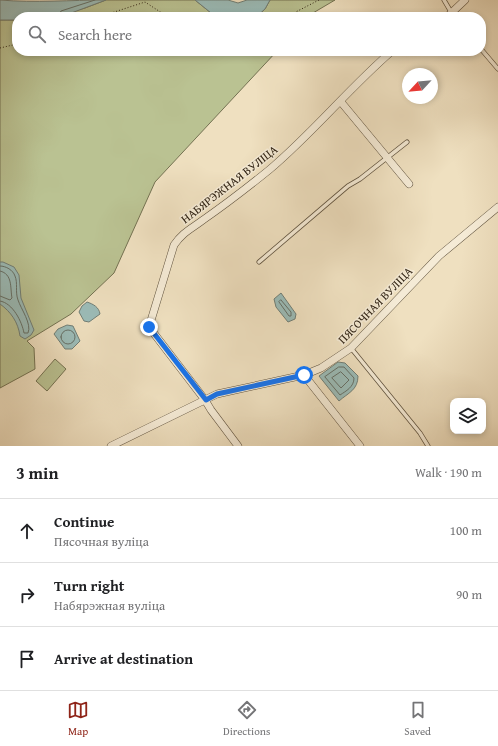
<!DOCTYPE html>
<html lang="en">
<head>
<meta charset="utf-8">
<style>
	body { margin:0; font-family:"Gentium Book Plus",serif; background:#f6f6f6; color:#202124 }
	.controls { position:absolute; right:12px; bottom:12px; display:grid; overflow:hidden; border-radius:8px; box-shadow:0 2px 6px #0003 }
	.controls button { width:36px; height:36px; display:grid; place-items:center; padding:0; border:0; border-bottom:1px solid #e0e0e0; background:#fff; color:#202124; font:20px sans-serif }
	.compass { position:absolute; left:402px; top:68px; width:36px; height:36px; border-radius:50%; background:#fff; box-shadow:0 2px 6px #0003; rotate:244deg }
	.stop { position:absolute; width:12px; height:12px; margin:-9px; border:3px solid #1a73e8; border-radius:50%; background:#fff }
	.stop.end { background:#1a73e8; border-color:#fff; box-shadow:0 1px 4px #0008 }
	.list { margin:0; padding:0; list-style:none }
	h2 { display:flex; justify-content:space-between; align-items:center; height:52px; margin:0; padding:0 16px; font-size:17px }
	h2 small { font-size:13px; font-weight:400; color:#757577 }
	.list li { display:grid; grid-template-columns:26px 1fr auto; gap:12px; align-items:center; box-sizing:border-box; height:64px; padding:0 16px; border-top:1px solid #e0e0e0 }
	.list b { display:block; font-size:15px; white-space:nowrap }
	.list p { margin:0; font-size:13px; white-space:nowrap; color:#757577 }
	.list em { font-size:13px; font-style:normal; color:#757577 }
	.icon { flex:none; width:22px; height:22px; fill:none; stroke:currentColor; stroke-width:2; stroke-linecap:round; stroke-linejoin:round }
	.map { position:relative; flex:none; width:498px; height:446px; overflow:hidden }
	.search { position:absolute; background:#fff; box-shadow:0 2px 6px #0003; left:12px; right:12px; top:12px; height:44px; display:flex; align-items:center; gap:10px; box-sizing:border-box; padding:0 14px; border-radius:16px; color:#757577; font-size:15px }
	.sheet { height:244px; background:#fff }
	nav { display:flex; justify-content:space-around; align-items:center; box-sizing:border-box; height:56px; border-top:1px solid #e0e0e0; background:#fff; font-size:11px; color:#757577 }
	nav a { display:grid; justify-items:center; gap:2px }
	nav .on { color:#8f2418 }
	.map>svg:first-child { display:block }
	.green { fill:#bac292; stroke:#747252 }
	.water { fill:#9bbcb8; stroke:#707e76 }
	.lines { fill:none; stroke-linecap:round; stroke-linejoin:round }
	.shore { stroke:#656f66; stroke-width:1 }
	.lane-casing { stroke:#5f523e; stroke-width:5 }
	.street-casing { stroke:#5f523e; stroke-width:8 }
	.path { stroke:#2f2213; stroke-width:1; stroke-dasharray:1 2; stroke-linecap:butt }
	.lane { stroke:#f5ebd6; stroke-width:3.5 }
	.street { stroke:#f5ebd6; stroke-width:7 }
	.route { stroke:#1a73e8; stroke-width:5 }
	.labels { text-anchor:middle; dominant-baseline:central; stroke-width:3; stroke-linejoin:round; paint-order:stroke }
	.street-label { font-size:12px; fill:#2f2213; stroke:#f5ebd6 }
</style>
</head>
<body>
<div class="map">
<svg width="498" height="446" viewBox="0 0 498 446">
	<rect width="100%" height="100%" fill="#efe0c0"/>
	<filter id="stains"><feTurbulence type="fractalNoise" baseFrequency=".005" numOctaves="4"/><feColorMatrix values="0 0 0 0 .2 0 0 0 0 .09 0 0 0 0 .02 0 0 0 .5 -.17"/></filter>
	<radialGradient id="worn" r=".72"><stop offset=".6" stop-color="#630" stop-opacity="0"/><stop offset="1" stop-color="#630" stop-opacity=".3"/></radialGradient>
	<!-- green -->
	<path class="green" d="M 106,0 L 195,0 L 216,17 L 52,17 L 85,8 Z
		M 270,0 L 335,0 L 313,13 L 309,17 L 257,17 L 265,9 Z
		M 0,20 L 17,20 L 17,51 L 277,51 L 155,182 L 114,273 L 71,314 L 27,341 L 34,348 L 35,369 L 0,388 Z
		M 55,359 L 66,369 L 47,391 L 36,381 Z"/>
	<!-- water -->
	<path class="water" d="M 0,0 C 35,3 71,0 106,0 L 66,15 L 52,17 L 17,17 L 17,20 L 0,20 Z
		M 195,0 L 228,0 L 238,3 L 247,0 L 270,0 L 265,9 L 256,17 L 216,17 Z
		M 0,262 L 3,262 L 14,267 L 19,275 L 21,298 L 34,330 L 31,335 L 25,339 L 20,336 C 18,322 11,312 0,304 Z
		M 281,293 L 296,314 L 295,319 L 288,322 L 276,307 L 274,299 Z
		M 87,302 C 93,304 99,307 100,314 L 89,322 L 84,321 L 79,312 L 82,306 Z
		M 67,325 L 73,326 L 80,341 L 72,349 L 65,349 L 54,334 L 58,329 Z
		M 338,362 L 345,363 L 358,376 C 358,390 348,393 339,401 L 319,376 Z"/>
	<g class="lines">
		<!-- shore -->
		<path class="shore" d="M 58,17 L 61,11 L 95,0
			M 0,266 C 6,266 13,270 15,276 C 18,283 15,292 18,300 C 21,309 32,324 28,333 L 24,333 C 22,322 13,303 0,301
			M 0,271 C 13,274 10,288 12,298 L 10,300 L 0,296
			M 281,300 L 291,312 L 291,316 L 289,316 L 279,302 Z
			M61 337a7 7 0 1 1 14 0a7 7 0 1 1-14 0Z
			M 339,367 L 344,367 L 354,378 C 354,387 346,391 340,395 L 325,377 Z
			M 341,372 L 349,380 L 341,388 L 332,378 Z"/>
		<!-- lane casing -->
		<g class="lane-casing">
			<path id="lane" d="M 444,0 L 454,17
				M 481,49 L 498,69
				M 259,262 L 348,186 L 360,179 L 407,142
				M 351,348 L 420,433 L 428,446"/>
		</g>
		<!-- street casing -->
		<g class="street-casing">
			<path id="street" d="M 447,17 L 465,0
				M 341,102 L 409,184
				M 304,375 L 360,446
				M 111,446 L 217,394 L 304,375 L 321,368 L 351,348 L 439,256 L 498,207
				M 238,446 L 211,410 L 205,400 L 149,327 L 174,245 C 183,232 191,229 203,220 C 226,204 248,187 269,170 C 313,133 349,88 392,51"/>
		</g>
		<!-- path -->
		<path class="path" d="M 99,17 L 145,2 L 168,17
			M 286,17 L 319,0
			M 0,48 L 17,44"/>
		<!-- lane -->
		<use href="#lane" class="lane"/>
		<!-- street -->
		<use href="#street" class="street"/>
	</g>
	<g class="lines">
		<!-- route -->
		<path class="route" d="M 149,327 L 206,400 L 217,394 L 304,375"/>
	</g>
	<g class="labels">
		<!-- street labels -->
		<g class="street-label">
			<text transform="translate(229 184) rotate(-38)">НАБЯРЭЖНАЯ ВУЛІЦА</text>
			<text transform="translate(375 305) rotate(-46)">ПЯСОЧНАЯ ВУЛІЦА</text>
		</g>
	</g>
	<rect width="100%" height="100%" filter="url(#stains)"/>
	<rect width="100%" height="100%" fill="url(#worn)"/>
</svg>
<div class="controls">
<button><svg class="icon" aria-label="layers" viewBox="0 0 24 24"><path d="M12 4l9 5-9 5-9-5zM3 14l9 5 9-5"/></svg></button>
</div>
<svg class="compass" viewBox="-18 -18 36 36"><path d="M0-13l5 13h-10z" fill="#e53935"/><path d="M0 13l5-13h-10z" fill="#757577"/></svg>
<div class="stop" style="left:304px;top:375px"></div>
<div class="stop end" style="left:149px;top:327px"></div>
<div class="search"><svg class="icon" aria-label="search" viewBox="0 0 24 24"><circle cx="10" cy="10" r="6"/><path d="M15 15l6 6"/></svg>Search here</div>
</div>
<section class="sheet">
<h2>3 min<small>Walk · 190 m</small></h2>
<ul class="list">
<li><svg class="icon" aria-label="ahead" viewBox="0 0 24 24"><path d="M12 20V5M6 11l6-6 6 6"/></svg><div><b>Continue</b><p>Пясочная вуліца</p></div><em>100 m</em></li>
<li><svg class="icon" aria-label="right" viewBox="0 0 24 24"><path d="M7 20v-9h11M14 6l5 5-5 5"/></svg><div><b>Turn right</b><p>Набярэжная вуліца</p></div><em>90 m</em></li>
<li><svg class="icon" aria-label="arrive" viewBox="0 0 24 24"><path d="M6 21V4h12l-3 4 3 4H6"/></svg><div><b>Arrive at destination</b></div></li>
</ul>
</section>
<nav>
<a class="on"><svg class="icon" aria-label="map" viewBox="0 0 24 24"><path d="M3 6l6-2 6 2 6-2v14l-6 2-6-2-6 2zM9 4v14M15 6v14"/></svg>Map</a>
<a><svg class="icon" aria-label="directions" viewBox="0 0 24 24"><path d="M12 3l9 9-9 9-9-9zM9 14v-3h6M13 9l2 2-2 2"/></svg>Directions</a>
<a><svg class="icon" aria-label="saved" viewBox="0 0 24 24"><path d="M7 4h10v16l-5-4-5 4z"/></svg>Saved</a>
</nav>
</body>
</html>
